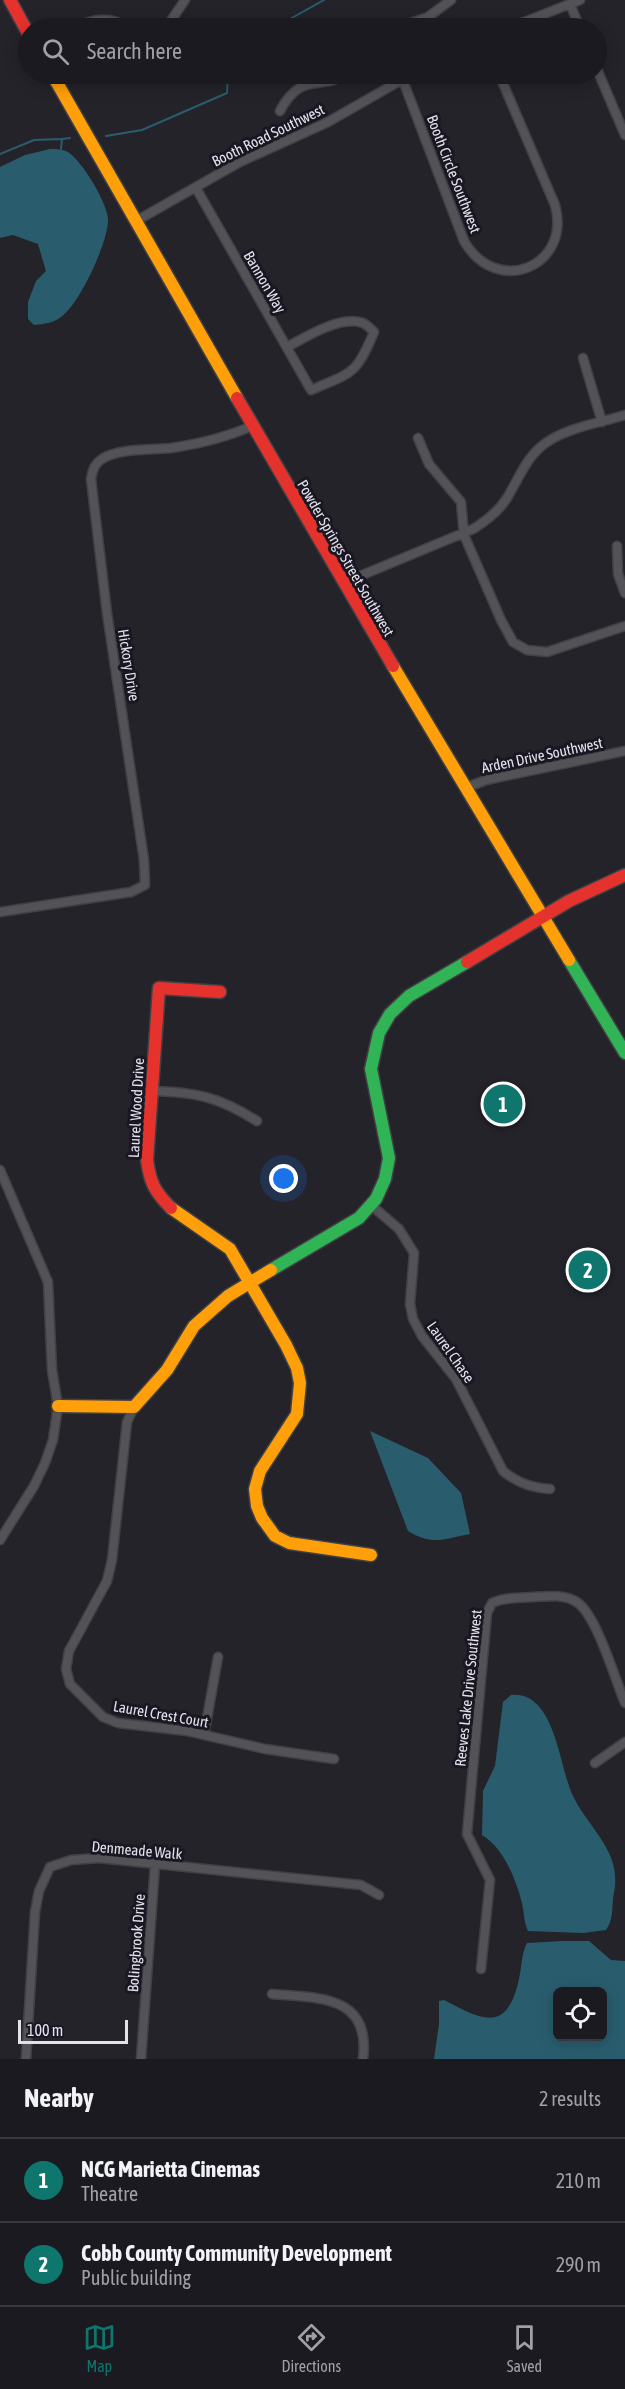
<!DOCTYPE html>
<html lang="en">
<head>
<meta charset="utf-8">
<style>
	body { margin:0; font-family:"Asap Condensed",sans-serif; background:#242329; color:#f1f3f6 }
	.controls { position:absolute; right:18px; bottom:18px; display:grid; overflow:hidden; border-radius:9px; box-shadow:0 3px 15px #0003 }
	.controls button { width:54px; height:54px; display:grid; place-items:center; padding:0; border:0; border-bottom:2px solid #39383e; background:#1b1a20; color:#f1f3f6; font:30px sans-serif }
	.scale { position:absolute; left:18px; bottom:15px; width:110px; box-sizing:border-box; padding-left:6px; border:3px solid #e3e2eb; border-top:0; font-size:16px; line-height:21px; white-space:nowrap; color:#e3e2eb; -webkit-text-stroke:4px #1a1723; paint-order:stroke }
	.you { position:absolute; left:284px; top:1179px; width:21px; height:21px; margin:-15px; border:4px solid #fff; border-radius:50%; background:#1a73e8; box-shadow:0 0 0 9px #1a73e833 }
	.badge { display:grid; place-items:center; width:39px; height:39px; border-radius:50%; background:#0f766e; color:#fff; font-size:20px; font-weight:700 }
	.pin { position:absolute; translate:-50% -50%; border:3px solid #fff; box-shadow:0 2px 6px #0006 }
	.list { margin:0; padding:0; list-style:none }
	h2 { display:flex; justify-content:space-between; align-items:center; height:78px; margin:0; padding:0 24px; font-size:26px }
	h2 small { font-size:20px; font-weight:400; color:#a0a1a5 }
	.list li { display:grid; grid-template-columns:39px 1fr auto; gap:18px; align-items:center; box-sizing:border-box; height:84px; padding:0 24px; border-top:2px solid #39383e }
	.list b { display:block; font-size:22px; white-space:nowrap }
	.list p { margin:0; font-size:20px; white-space:nowrap; color:#a0a1a5 }
	.list em { font-size:20px; font-style:normal; color:#a0a1a5 }
	.icon { flex:none; width:33px; height:33px; fill:none; stroke:currentColor; stroke-width:2; stroke-linecap:round; stroke-linejoin:round }
	.map { position:relative; flex:none; width:625px; height:2059px; overflow:hidden }
	.search { position:absolute; background:#1b1a20; box-shadow:0 3px 15px #0003; left:18px; right:18px; top:18px; height:66px; display:flex; align-items:center; gap:15px; box-sizing:border-box; padding:0 21px; border-radius:33px; color:#a0a1a5; font-size:22px }
	.sheet { height:246px; background:#1b1a20 }
	nav { display:flex; justify-content:space-around; align-items:center; box-sizing:border-box; height:84px; border-top:2px solid #39383e; background:#1b1a20; font-size:16px; color:#a0a1a5 }
	nav a { display:grid; justify-items:center; gap:3px }
	nav .on { color:#0f766e }
	.map>svg:first-child { display:block }
	.water { fill:#295d6e; fill-rule:evenodd }
	.lines { fill:none; stroke-linecap:round; stroke-linejoin:round }
	.stream { stroke:#295d6e; stroke-width:2 }
	.street-casing { stroke:#414045; stroke-width:11 }
	.fast-casing { stroke:#414045; stroke-width:15 }
	.slow-casing { stroke:#414045; stroke-width:15 }
	.jam-casing { stroke:#414045; stroke-width:15 }
	.street { stroke:#535257; stroke-width:8 }
	.fast { stroke:#30b455; stroke-width:12 }
	.slow { stroke:#ff9f0a; stroke-width:12 }
	.jam { stroke:#e5322d; stroke-width:12 }
	.labels { text-anchor:middle; dominant-baseline:central; stroke-width:6; stroke-linejoin:round; paint-order:stroke }
	.street-label { font-size:15px; fill:#e3e2eb; stroke:#1a1723 }
</style>
</head>
<body>
<div class="map">
<svg width="625" height="2059" viewBox="0 0 625 2059">
	<rect width="100%" height="100%" fill="#24232a"/>
	<!-- water -->
	<path class="water" d="M 50,149 C 56,149 62,149 68,152 C 82,161 107,202 108,219 C 109,241 79,305 61,317 C 53,323 44,324 34,325 L 28,319 L 28,302 L 36,281 L 46,271 L 38,244 L 13,235 L 0,238 L 0,167 L 25,155 Z
		M 370,1431 L 428,1458 L 461,1493 L 470,1534 C 444,1539 432,1546 408,1531 Z
		M 511,1695 C 556,1691 559,1768 573,1796 C 585,1822 614,1846 615,1876 C 616,1884 614,1892 613,1899 C 612,1911 613,1920 606,1930 L 583,1933 L 528,1931 C 524,1923 524,1912 522,1903 C 516,1880 504,1848 482,1835 L 483,1791 L 495,1766 L 503,1702 Z
		M 563,1941 L 589,1941 L 611,1960 L 625,1961 L 625,2059 L 434,2059 L 439,2024 L 439,2001 L 444,2000 C 482,2020 507,2034 519,1979 C 522,1966 521,1955 527,1943 ZM 558,1992 L 602,1992 L 602,2036 L 558,2036 Z"/>
	<g class="lines">
		<!-- stream -->
		<path class="stream" d="M 274,28 L 324,0
			M 106,136 L 142,130 L 227,93 L 228,74
			M 61,149 L 62,139 L 70,138
			M 0,154 L 34,140 L 62,139"/>
		<!-- street casing -->
		<g class="street-casing">
			<path id="street" d="M 570,4 L 580,28
				M 75,28 C 93,18 111,16 129,28
				M 166,28 L 185,0
				M 397,28 L 428,17 L 451,0
				M 509,28 L 580,0
				M 596,67 L 625,135
				M 111,76 L 115,74
				M 402,78 L 464,241 C 497,298 572,266 555,205 L 499,74
				M 280,111 C 301,71 320,91 347,74
				M 196,188 L 311,390 C 353,372 356,375 374,332 C 371,329 367,325 363,323 C 340,315 306,337 287,347
				M 136,221 L 240,162 L 328,122 L 412,74
				M 583,358 L 602,422
				M 418,438 L 429,464 L 461,502 L 464,535 L 501,620 L 513,642 L 527,650 L 547,652 L 625,626
				M 617,546 L 618,574 L 625,593
				M 343,583 L 473,529 C 486,521 499,511 507,498 C 518,480 526,458 543,445 C 564,428 599,423 625,415
				M 465,788 L 486,780 L 625,751
				M 0,912 L 131,892 L 145,885 L 144,860 L 107,613 L 91,479 C 92,471 95,463 102,459 C 118,448 152,450 171,448 C 198,444 227,437 252,426
				M 152,1091 C 196,1092 219,1097 257,1121
				M 0,1170 L 48,1282 L 52,1370 L 58,1406 L 53,1440 L 45,1463 L 34,1486 L 0,1540
				M 371,1205 L 399,1229 L 414,1253 L 410,1304 L 413,1319 L 422,1336 L 456,1379 L 503,1471 C 517,1483 532,1488 550,1489
				M 134,1407 L 127,1422 L 112,1560 L 107,1581 L 69,1651 L 66,1669 L 70,1684 L 103,1717 L 118,1723 L 187,1731 L 265,1749 L 334,1759
				M 204,1735 L 218,1657
				M 595,1763 L 625,1742
				M 481,1969 L 490,1880 L 467,1834 L 487,1613 L 492,1603 C 504,1597 519,1598 533,1597 C 547,1596 566,1594 578,1603 C 597,1617 615,1679 625,1703
				M 272,1994 C 319,1998 371,1995 363,2059
				M 26,2059 L 35,1912 L 39,1891 L 50,1867 L 71,1860 L 99,1858 L 361,1885 L 379,1895
				M 141,2059 L 155,1865"/>
		</g>
		<!-- fast casing -->
		<g class="fast-casing">
			<path id="fast" d="M 569,960 L 625,1053
				M 271,1270 L 359,1218 L 376,1199 L 385,1179 L 389,1158 L 371,1069 L 379,1033 L 390,1014 L 409,996 L 467,962"/>
		</g>
		<!-- slow casing -->
		<g class="slow-casing">
			<path id="slow" d="M 52,74 L 237,398
				M 393,666 L 569,960
				M 171,1208 L 230,1249 L 286,1345 L 297,1368 L 300,1383 L 297,1414 L 260,1471 L 255,1489 L 257,1506 L 262,1518 L 275,1536 L 289,1543 L 371,1555
				M 58,1406 L 134,1407 L 167,1370 L 194,1326 L 228,1296 L 271,1270"/>
		</g>
		<!-- jam casing -->
		<g class="jam-casing">
			<path id="jam" d="M 10,0 L 28,33
				M 237,398 L 393,666
				M 467,962 L 569,901 L 625,875
				M 171,1208 C 155,1192 150,1183 147,1160 L 159,988 L 220,992"/>
		</g>
		<!-- street -->
		<use href="#street" class="street"/>
		<!-- fast -->
		<use href="#fast" class="fast"/>
		<!-- slow -->
		<use href="#slow" class="slow"/>
		<!-- jam -->
		<use href="#jam" class="jam"/>
	</g>
	<g class="labels">
		<!-- street labels -->
		<g class="street-label">
			<text transform="translate(268 135) rotate(-26)">Booth Road Southwest</text>
			<text transform="translate(454 174) rotate(69)">Booth Circle Southwest</text>
			<text transform="translate(265 282) rotate(60)">Bannon Way</text>
			<text transform="translate(346 558) rotate(60)">Powder Springs Street Southwest</text>
			<text transform="translate(129 665) rotate(81)">Hickory Drive</text>
			<text transform="translate(542 755) rotate(-12)">Arden Drive Southwest</text>
			<text transform="translate(136 1108) rotate(-87)">Laurel Wood Drive</text>
			<text transform="translate(451 1352) rotate(55)">Laurel Chase</text>
			<text transform="translate(468 1688) rotate(-84)">Reeves Lake Drive Southwest</text>
			<text transform="translate(161 1714) rotate(10)">Laurel Crest Court</text>
			<text transform="translate(137 1850) rotate(5)">Denmeade Walk</text>
			<text transform="translate(136 1943) rotate(-86)">Bolingbrook Drive</text>
		</g>
	</g>
</svg>
<div class="controls">
<button><svg class="icon" aria-label="locate" viewBox="0 0 24 24"><circle cx="12" cy="12" r="6"/><path d="M12 2v4M12 18v4M2 12h4M18 12h4"/></svg></button>
</div>
<div class="scale">100 m</div>
<div class="you"></div>
<div class="pin badge" style="left:503px;top:1104px">1</div>
<div class="pin badge" style="left:588px;top:1270px">2</div>
<div class="search"><svg class="icon" aria-label="search" viewBox="0 0 24 24"><circle cx="10" cy="10" r="6"/><path d="M15 15l6 6"/></svg>Search here</div>
</div>
<section class="sheet">
<h2>Nearby<small>2 results</small></h2>
<ul class="list">
<li><span class="badge">1</span><div><b>NCG Marietta Cinemas</b><p>Theatre</p></div><em>210 m</em></li>
<li><span class="badge">2</span><div><b>Cobb County Community Development</b><p>Public building</p></div><em>290 m</em></li>
</ul>
</section>
<nav>
<a class="on"><svg class="icon" aria-label="map" viewBox="0 0 24 24"><path d="M3 6l6-2 6 2 6-2v14l-6 2-6-2-6 2zM9 4v14M15 6v14"/></svg>Map</a>
<a><svg class="icon" aria-label="directions" viewBox="0 0 24 24"><path d="M12 3l9 9-9 9-9-9zM9 14v-3h6M13 9l2 2-2 2"/></svg>Directions</a>
<a><svg class="icon" aria-label="saved" viewBox="0 0 24 24"><path d="M7 4h10v16l-5-4-5 4z"/></svg>Saved</a>
</nav>
</body>
</html>
